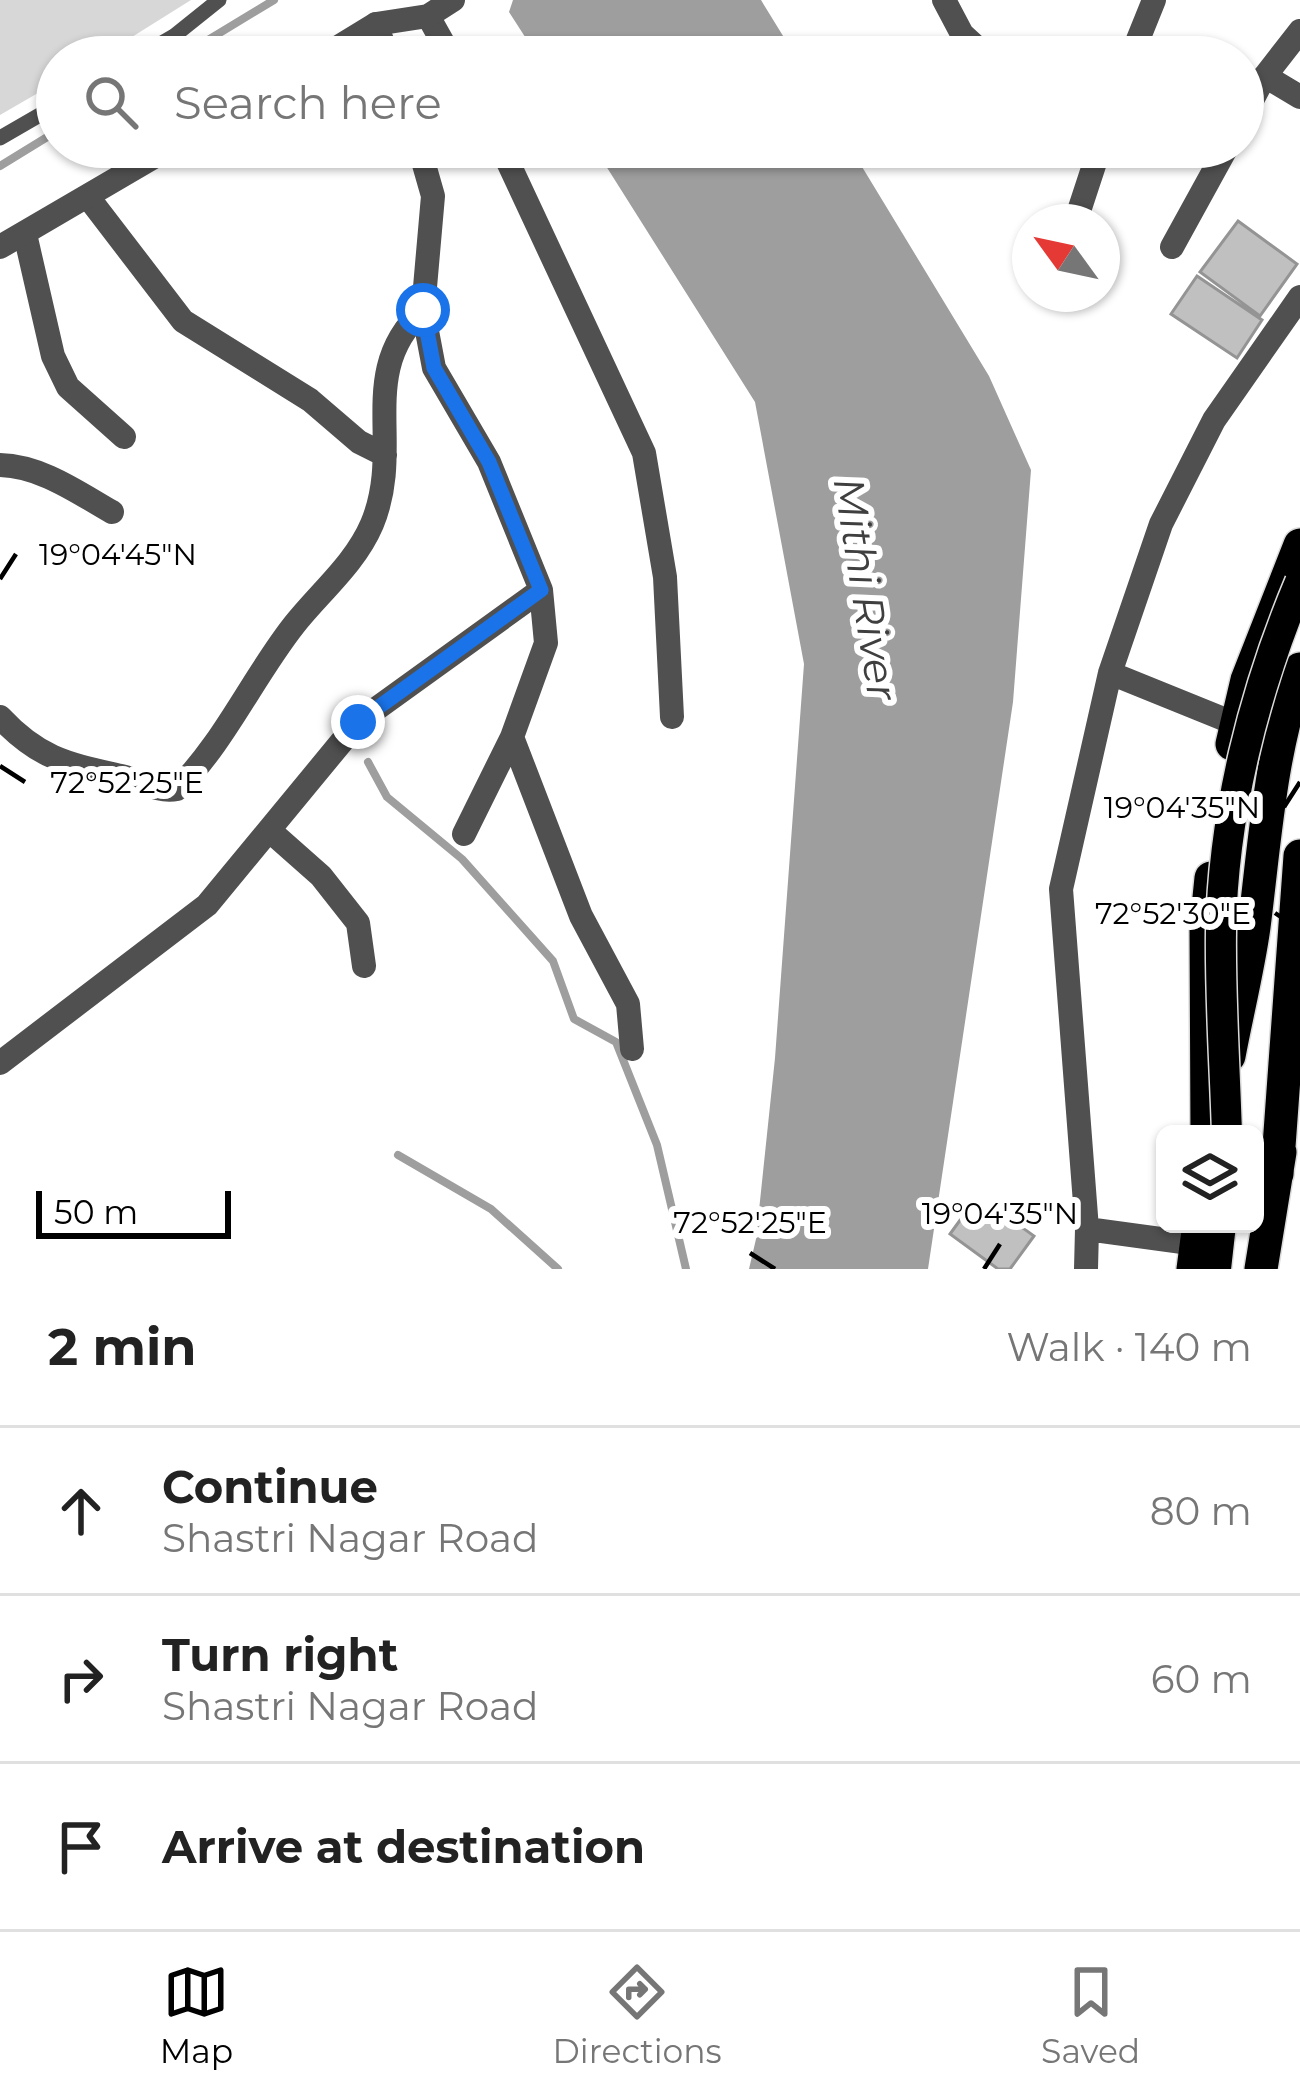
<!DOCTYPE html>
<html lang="en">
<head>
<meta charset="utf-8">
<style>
	body { margin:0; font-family:Montserrat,sans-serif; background:#f6f6f6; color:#222 }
	.controls { position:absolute; right:36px; bottom:36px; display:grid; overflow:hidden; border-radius:18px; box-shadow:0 3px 9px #0004 }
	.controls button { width:108px; height:108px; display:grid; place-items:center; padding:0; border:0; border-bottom:3px solid #e0e0e0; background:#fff; color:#222; font:60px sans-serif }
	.compass { position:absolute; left:1012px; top:204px; width:108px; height:108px; border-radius:50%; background:#fff; box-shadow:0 3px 9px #0004; rotate:303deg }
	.scale { position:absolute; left:36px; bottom:30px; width:195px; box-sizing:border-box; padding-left:12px; border:6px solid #000; border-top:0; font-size:33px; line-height:42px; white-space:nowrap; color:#000; -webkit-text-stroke:9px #fff; paint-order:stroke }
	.stop { position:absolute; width:36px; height:36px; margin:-27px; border:9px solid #1a73e8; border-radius:50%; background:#fff }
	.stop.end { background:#1a73e8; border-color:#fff; box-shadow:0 3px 12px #0008 }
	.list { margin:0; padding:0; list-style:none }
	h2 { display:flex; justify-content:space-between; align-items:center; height:156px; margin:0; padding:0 48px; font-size:51px }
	h2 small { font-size:39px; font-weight:400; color:#767676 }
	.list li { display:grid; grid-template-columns:78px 1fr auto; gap:36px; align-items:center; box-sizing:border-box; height:168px; padding:0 48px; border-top:3px solid #e0e0e0 }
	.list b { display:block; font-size:45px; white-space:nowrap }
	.list p { margin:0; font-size:39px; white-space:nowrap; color:#767676 }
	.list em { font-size:39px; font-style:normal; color:#767676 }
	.icon { flex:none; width:66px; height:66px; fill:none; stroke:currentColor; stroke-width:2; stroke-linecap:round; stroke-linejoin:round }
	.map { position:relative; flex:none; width:1300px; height:1269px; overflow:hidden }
	.search { position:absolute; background:#fff; box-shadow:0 3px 9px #0004; left:36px; right:36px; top:36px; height:132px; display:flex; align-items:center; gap:30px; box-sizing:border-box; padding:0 42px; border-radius:66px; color:#767676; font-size:45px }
	.sheet { height:660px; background:#fff }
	nav { display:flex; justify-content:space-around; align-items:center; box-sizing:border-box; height:168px; border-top:3px solid #e0e0e0; background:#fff; font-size:33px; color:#767676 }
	nav a { display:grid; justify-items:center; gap:6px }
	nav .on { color:#000 }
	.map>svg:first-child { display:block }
	.green { fill:#d7d7d7 }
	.water { fill:#9e9e9e }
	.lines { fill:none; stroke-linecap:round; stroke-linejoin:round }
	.stream { stroke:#9e9e9e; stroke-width:8 }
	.building { fill:#c0c0c0; stroke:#949494; stroke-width:3 }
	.primary-casing { stroke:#dbdbdb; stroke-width:33 }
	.trunk-casing { stroke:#dbdbdb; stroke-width:36 }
	.service { stroke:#505050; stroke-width:15 }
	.minor { stroke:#505050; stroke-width:24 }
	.tertiary { stroke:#505050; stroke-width:24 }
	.primary { stroke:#000; stroke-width:30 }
	.trunk { stroke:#000; stroke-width:33 }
	.primary-bridge-casing { stroke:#dbdbdb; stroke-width:33; stroke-linecap:butt }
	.primary-bridge { stroke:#000; stroke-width:30 }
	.route { stroke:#1a73e8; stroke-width:15 }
	.ticks { fill:none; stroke:#000; stroke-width:4.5 }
	.labels { text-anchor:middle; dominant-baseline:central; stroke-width:12; stroke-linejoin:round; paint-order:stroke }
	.water-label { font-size:42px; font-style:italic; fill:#3f3f3f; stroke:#fff }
	.ticks-label { font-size:30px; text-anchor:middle; fill:#000; stroke:#fff; stroke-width:12; stroke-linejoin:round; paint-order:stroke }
</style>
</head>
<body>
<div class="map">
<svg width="1300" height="1269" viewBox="0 0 1300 1269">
	<rect width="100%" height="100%" fill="#fff"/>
	<!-- green -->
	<path class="green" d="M 0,0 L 191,0 L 100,57 L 57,57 L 57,82 L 0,115 Z"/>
	<!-- water -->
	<path class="water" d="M 513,0 L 761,0 L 796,57 L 538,57 L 509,12 Z
		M 594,147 L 850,147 L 989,376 L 1031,470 L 1013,702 L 928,1269 L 749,1269 L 756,1239 L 775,1058 L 804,664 L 755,402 Z"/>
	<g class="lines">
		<!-- stream -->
		<path class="stream" d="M 180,57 L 274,0
			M 0,166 L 57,131
			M 368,762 L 387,797 L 462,859 L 553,961 L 574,1019 L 616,1042 L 657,1145 L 686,1269
			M 398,1155 L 491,1209 L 558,1269"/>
	</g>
	<!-- building -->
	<path class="building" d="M 1238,221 L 1297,264 L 1260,316 L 1200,272 Z
		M 1197,276 L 1262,320 L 1237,358 L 1171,314 Z
		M 991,1205 L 1034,1236 L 1010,1269 L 998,1269 L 950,1234 L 966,1212 L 979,1222 Z"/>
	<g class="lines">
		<!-- primary casing -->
		<g class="primary-casing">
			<path id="primary" d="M 1216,1269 L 1221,1224"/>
		</g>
		<!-- trunk casing -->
		<g class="trunk-casing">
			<path id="trunk" d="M 1232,744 L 1247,680 L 1300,545
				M 1229,1056 C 1237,1013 1248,970 1254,927 C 1265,841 1270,752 1300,669
				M 1207,1134 L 1206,927 L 1211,878
				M 1277,1174 L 1300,856
				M 1193,1269 L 1199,1224
				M 1261,1269 L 1280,1152"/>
		</g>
		<!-- service -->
		<path class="service" d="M 138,57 L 174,36 L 219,0
			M 0,138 L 57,105"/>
		<!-- minor -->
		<path class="minor" d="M 944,0 L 962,34 L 987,57
			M 428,16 L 451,57
			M 376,24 L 388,57
			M 1131,57 L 1154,0
			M 1265,76 L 1300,97
			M 1243,117 L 1265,76 L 1300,31
			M 419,147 L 433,196 L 423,310 L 434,368 L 489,462 L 541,590 L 546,643 L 512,737 L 464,834
			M 501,147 L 644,453 L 665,577 L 672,717
			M 88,197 L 183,321 L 310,400 L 359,442 L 385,455
			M 1078,214 L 1100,147
			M 25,234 L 53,356 L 68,387 L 124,437
			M 1172,247 L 1227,147
			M 0,465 C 41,466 77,492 112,512
			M 1110,673 L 1236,724
			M 0,717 C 39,759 68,764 121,776 C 140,780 157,793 177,789 C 224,743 253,677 294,625 C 320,592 355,564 372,524 C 405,445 355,373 423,310
			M 512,737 L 581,916 L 628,1004 L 632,1049
			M 269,830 L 321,876 L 358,923 L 364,966
			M 0,1063 L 207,905 L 358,722 L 541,590
			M 1087,1229 L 1197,1244
			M 1086,1269 L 1087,1229 L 1061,889 L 1110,673 L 1161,524 L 1214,420 L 1300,297"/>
		<!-- tertiary -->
		<path class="tertiary" d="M 322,57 L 376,24 L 428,16 L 453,0
			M 0,247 L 171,147"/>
		<!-- primary -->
		<use href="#primary" class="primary"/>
		<!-- trunk -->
		<use href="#trunk" class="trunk"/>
		<!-- primary-bridge casing -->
		<g class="primary-bridge-casing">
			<path id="primary-bridge" d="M 1227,1134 C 1225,1067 1220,999 1221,931 C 1223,813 1254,691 1300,582"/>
		</g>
		<!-- primary-bridge -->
		<use href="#primary-bridge" class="primary-bridge"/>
	</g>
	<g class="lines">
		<!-- route -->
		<path class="route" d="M 358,722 L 541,590 L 489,462 L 434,368 L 423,310"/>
	</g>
	<!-- ticks -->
	<path class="ticks" d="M 0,579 L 16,554M 0,766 L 25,782M 1284,807 L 1300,782M 1275,913 L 1300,930M 750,1253 L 775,1269M 984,1269 L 1000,1244"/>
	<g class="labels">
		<!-- water labels -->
		<g class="water-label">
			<text transform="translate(866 589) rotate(81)">Mithi River</text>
		</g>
	</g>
	<g class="ticks-label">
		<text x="118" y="565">19°04'45"N</text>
		<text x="127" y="793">72°52'25"E</text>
		<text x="1182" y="818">19°04'35"N</text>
		<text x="1173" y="924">72°52'30"E</text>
		<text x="1000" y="1224">19°04'35"N</text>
		<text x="750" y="1233">72°52'25"E</text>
	</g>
</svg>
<div class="controls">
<button><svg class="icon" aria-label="layers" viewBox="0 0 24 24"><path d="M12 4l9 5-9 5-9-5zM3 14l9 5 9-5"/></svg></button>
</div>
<svg class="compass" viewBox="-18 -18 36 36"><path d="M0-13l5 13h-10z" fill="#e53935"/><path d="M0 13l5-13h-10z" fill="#767676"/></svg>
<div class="scale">50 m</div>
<div class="stop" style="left:423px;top:310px"></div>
<div class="stop end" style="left:358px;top:722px"></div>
<div class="search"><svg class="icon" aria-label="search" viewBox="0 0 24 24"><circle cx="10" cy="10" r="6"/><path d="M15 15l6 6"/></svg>Search here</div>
</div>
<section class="sheet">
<h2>2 min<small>Walk · 140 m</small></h2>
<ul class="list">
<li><svg class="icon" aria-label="ahead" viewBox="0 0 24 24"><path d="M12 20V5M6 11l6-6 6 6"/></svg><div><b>Continue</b><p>Shastri Nagar Road</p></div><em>80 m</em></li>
<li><svg class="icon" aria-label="right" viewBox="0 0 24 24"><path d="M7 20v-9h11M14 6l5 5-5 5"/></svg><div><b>Turn right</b><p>Shastri Nagar Road</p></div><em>60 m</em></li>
<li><svg class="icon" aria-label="arrive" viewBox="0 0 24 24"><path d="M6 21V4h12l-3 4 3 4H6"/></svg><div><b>Arrive at destination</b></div></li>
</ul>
</section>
<nav>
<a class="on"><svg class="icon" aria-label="map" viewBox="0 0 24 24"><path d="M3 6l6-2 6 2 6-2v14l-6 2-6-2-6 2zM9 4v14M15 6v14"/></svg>Map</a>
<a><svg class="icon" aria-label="directions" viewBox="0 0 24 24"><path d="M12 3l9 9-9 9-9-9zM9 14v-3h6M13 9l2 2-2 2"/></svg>Directions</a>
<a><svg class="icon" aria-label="saved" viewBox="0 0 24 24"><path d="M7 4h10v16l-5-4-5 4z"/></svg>Saved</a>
</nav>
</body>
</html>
